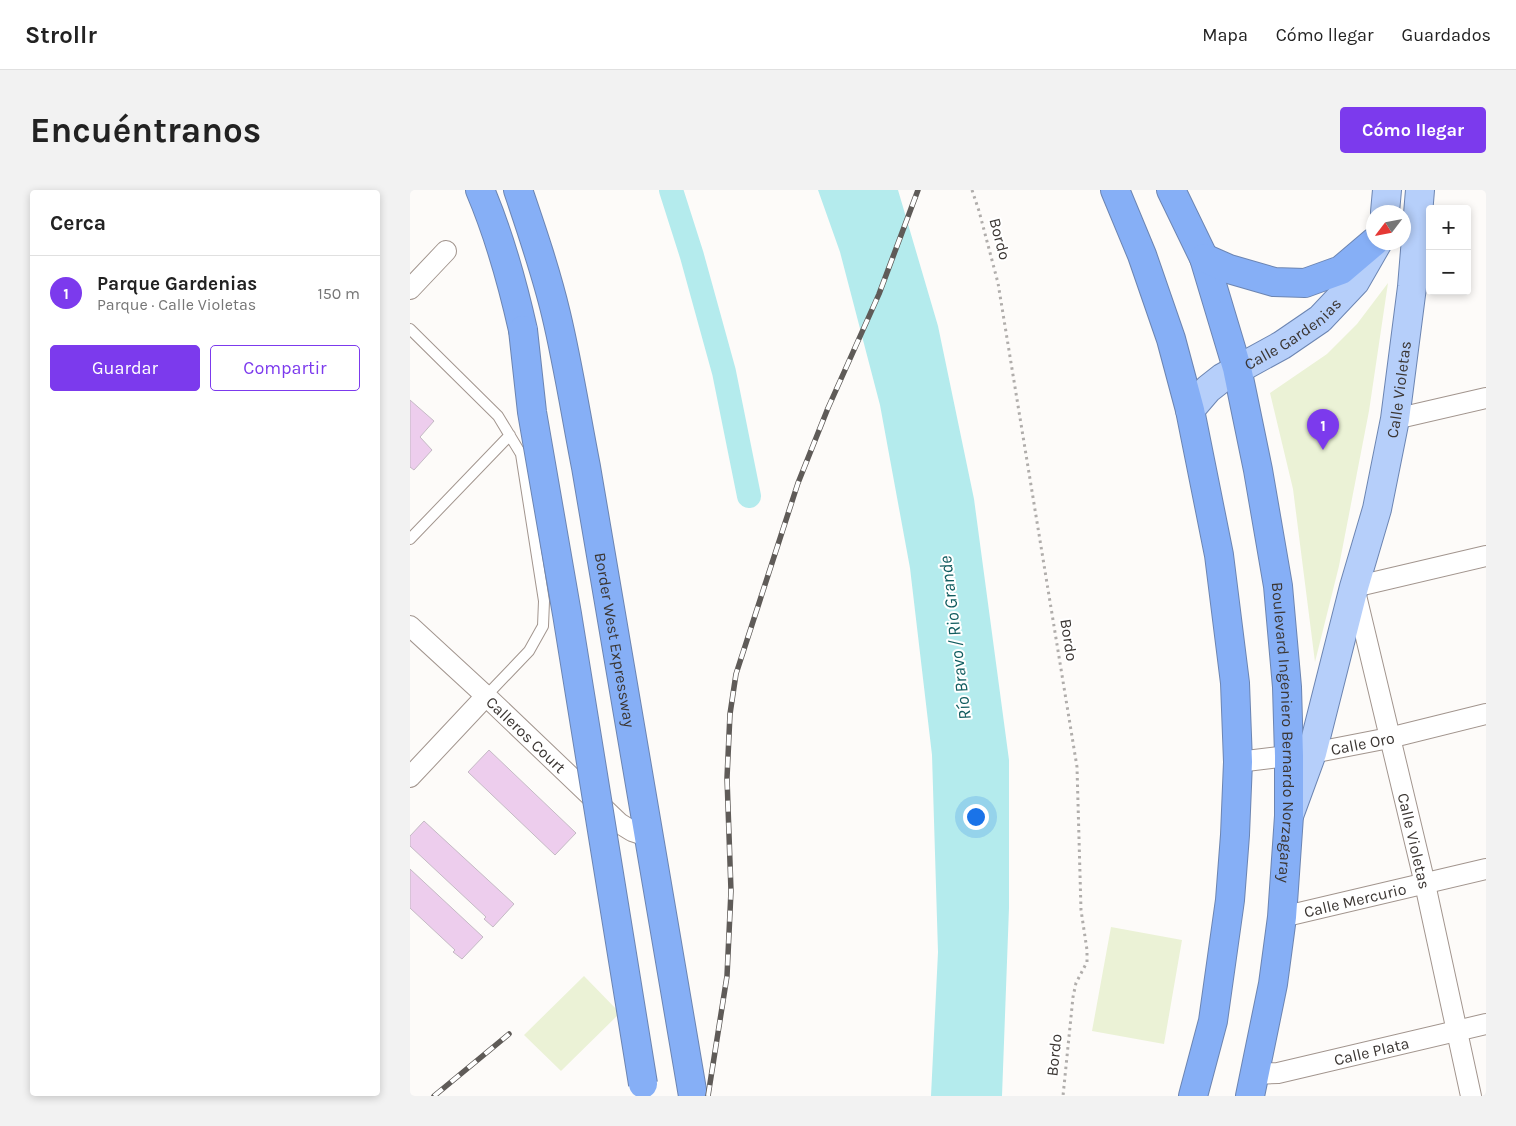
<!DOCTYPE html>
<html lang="es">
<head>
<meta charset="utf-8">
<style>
	body { margin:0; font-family:Karla,sans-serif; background:#f2f2f2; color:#222 }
	.controls { position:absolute; right:15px; top:15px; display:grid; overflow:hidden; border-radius:5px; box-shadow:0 2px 8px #0003 }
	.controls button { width:45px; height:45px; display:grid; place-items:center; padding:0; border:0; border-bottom:1px solid #e0e0e0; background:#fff; color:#222; font:25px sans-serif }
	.compass { position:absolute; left:956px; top:15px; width:45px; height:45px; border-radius:50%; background:#fff; box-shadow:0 2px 8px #0003; rotate:238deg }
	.you { position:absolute; left:565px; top:626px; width:18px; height:18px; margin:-12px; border:4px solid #fff; border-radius:50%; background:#1a73e8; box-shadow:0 0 0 8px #1a73e833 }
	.badge { display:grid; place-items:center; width:32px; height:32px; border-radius:50%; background:#7c3aed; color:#fff; font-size:16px; font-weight:700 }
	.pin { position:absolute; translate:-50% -41px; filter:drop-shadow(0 1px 2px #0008) }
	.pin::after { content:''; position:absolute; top:26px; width:18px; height:15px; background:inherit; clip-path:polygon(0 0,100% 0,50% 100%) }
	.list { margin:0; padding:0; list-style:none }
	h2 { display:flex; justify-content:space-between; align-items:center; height:65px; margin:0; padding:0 20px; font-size:21px }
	h2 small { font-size:16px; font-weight:400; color:#767676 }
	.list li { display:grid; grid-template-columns:32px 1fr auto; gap:15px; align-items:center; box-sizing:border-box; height:75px; padding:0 20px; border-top:1px solid #e0e0e0 }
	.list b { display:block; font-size:19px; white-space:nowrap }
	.list p { margin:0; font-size:16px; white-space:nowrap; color:#767676 }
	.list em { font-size:16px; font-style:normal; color:#767676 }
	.actions { display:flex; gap:10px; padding:15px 20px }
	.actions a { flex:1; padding:11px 0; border:1px solid #7c3aed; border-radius:5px; text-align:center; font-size:18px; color:#7c3aed }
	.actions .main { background:#7c3aed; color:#fff }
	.map { position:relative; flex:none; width:1076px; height:906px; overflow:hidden; border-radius:5px }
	header { display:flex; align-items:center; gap:30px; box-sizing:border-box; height:70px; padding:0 25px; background:#fff; border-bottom:1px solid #e0e0e0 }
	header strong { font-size:24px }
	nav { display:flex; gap:28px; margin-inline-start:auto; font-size:18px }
	.intro { display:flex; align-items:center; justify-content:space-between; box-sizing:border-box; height:120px; padding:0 30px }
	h1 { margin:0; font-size:35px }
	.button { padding:12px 22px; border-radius:5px; background:#7c3aed; color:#fff; font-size:18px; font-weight:700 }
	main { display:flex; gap:30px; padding:0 30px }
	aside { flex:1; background:#fff; border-radius:5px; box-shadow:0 2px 8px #0003 }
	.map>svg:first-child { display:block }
	.green { fill:#ebf2d6 }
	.water { fill:#b4ebed }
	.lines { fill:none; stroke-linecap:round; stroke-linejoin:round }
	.canal { stroke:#b4ebed; stroke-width:24 }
	.building { fill:#edcded; stroke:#c4bac4 }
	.lane-casing { stroke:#a2958e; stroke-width:12 }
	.street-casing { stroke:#a2958e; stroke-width:22 }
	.primary-casing { stroke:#6c85b2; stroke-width:30 }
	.highway-casing { stroke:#6c85b2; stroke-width:30 }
	.path { stroke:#b0adab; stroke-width:3; stroke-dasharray:2.5 4; stroke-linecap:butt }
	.lane { stroke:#fff; stroke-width:10 }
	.street { stroke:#fff; stroke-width:20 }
	.primary { stroke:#b6cffa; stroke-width:28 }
	.highway { stroke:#86aff6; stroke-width:28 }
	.rail-casing { stroke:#5f5b58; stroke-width:5.5 }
	.rail { stroke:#fff; stroke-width:4; stroke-dasharray:11; stroke-linecap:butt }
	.highway-bridge-casing { stroke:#6c85b2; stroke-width:30; stroke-linecap:butt }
	.highway-bridge { stroke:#86aff6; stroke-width:28 }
	.labels { text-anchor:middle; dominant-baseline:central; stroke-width:4; stroke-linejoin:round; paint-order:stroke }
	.street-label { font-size:16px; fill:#3b3633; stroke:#fff }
	.water-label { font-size:18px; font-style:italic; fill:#115c5f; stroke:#fff }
</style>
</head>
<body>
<header>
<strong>Strollr</strong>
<nav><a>Mapa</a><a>Cómo llegar</a><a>Guardados</a></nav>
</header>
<div class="intro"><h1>Encuéntranos</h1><a class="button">Cómo llegar</a></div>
<main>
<aside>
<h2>Cerca<small></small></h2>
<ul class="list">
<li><span class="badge">1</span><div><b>Parque Gardenias</b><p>Parque · Calle Violetas</p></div><em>150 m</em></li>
</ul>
<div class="actions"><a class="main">Guardar</a><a>Compartir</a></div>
</aside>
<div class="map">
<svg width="1076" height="906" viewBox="0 0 1076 906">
	<rect width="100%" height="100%" fill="#fdfbf9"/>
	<!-- green -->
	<path class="green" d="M 978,93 L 959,221 L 929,376 L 905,472 L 883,299 L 860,203 L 917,164 L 947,134 Z
		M 701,737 L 772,750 L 754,854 L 682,841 Z
		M 174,786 L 210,823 L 151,881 L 114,845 Z"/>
	<!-- water -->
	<path class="water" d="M 408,0 L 488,0 L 528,136 L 564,309 L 599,570 L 599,718 L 592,906 L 521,906 L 528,762 L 522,565 L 500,378 L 470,215 L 430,62 Z"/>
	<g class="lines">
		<!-- canal -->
		<path class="canal" d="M 261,0 L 282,66 L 314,182 L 339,306"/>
	</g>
	<!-- building -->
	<path class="building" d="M 0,210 L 24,231 L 10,247 L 22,260 L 4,280 L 0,277 Z
		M 79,560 L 166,643 L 145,665 L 58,582 Z
		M 14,631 L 104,714 L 83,737 L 74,729 L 76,727 L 0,656 L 0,646 Z
		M 0,679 L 73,747 L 52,769 L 43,762 L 45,760 L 0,718 Z"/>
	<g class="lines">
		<!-- lane casing -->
		<g class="lane-casing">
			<path id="lane" d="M 0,139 L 88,226 L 111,264 L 134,411 L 133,436 L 119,461 L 76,506
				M 0,349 L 100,245"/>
		</g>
		<!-- street casing -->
		<g class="street-casing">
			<g id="street">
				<path d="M 0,99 L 36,61"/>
				<path d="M 985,229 L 1076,208"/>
				<path id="s1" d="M 0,436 L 76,506 L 209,633 L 222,641 L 237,646"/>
				<path id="s2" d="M 828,572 L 902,563 L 979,548 L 1076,524"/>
				<path d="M 0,587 L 76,506"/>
				<path id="s3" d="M 872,727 L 1076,679"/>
				<path id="s4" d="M 846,884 L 868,883 L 1076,834"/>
				<path d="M 1061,906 L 1015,694 L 944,397 L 1076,366"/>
			</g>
		</g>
		<!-- primary casing -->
		<g class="primary-casing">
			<g id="primary">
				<path d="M 975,22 L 977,0"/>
				<path id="s5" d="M 780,220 L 798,199 L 812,188 L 872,155 L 910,129 L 945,92 L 968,52"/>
				<path id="s6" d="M 880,623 L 902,563 L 944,397 L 967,319 L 985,229 L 1002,97 L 1010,0"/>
			</g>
		</g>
		<!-- highway casing -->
		<g class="highway-casing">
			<g id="highway">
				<path d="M 70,0 C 90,47 102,91 113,140"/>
				<path id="s7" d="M 108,0 C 122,41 136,82 146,124 C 158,174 166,226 176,277 L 283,906"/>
				<path d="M 705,0 L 732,65 L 761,149 L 780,220 L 809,365 L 825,493 L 828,572 L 825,645 L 820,710 L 803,831 L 783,906"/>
				<path id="s8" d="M 761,0 L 794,68 L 827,178 L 848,280 L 868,396 L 877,497 L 879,566 L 879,626 L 872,727 L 863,794 L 840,906"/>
				<path d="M 794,68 L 819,79 L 864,92 L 895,93 L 931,80 L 964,52"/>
			</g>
		</g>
		<!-- path -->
		<path class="path" d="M 562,0 L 569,21 L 588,93 L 667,577 L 671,720 L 677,760 L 677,772 L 666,793 L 663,807 L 653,906"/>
		<!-- lane -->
		<use href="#lane" class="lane"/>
		<!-- street -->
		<use href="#street" class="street"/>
		<!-- primary -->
		<use href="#primary" class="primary"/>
		<!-- highway -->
		<use href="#highway" class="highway"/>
		<!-- rail casing -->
		<g class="rail-casing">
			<path id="rail" d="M 24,906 L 99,844
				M 298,906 L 317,786 L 321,701 L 317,588 L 320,524 L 326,484 L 388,293 L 418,218 L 469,104 L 508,0"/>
		</g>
		<!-- rail -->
		<use href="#rail" class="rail"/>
		<!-- highway-bridge casing -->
		<g class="highway-bridge-casing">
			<path id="highway-bridge" d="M 113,140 L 122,222 L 157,424 L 233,894"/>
		</g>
		<!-- highway-bridge -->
		<use href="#highway-bridge" class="highway-bridge"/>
	</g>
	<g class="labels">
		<!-- street labels -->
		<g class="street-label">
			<text transform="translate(590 49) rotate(75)">Bordo</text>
			<text stroke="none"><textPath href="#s5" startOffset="129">Calle Gardenias</textPath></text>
			<text stroke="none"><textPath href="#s6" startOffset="438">Calle Violetas</textPath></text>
			<text transform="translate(659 450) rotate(81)">Bordo</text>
			<text stroke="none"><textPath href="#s7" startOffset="461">Border West Expressway</textPath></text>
			<text stroke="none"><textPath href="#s8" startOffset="559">Boulevard Ingeniero Bernardo Norzagaray</textPath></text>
			<text stroke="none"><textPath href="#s1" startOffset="159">Calleros Court</textPath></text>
			<text stroke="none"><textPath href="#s2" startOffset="126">Calle Oro</textPath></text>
			<text transform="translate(1004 651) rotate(77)">Calle Violetas</text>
			<text stroke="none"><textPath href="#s3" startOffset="75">Calle Mercurio</textPath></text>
			<text stroke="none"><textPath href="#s4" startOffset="118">Calle Plata</textPath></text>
			<text transform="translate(644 865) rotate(-84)">Bordo</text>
		</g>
		<!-- water labels -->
		<g class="water-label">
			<text transform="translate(545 448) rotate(-97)">Río Bravo / Rio Grande</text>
		</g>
	</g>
</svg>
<div class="controls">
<button>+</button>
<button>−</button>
</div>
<svg class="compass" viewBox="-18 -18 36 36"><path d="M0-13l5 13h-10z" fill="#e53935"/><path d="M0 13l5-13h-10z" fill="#767676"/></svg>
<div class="you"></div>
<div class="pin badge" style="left:913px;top:260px">1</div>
</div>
</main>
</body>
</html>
